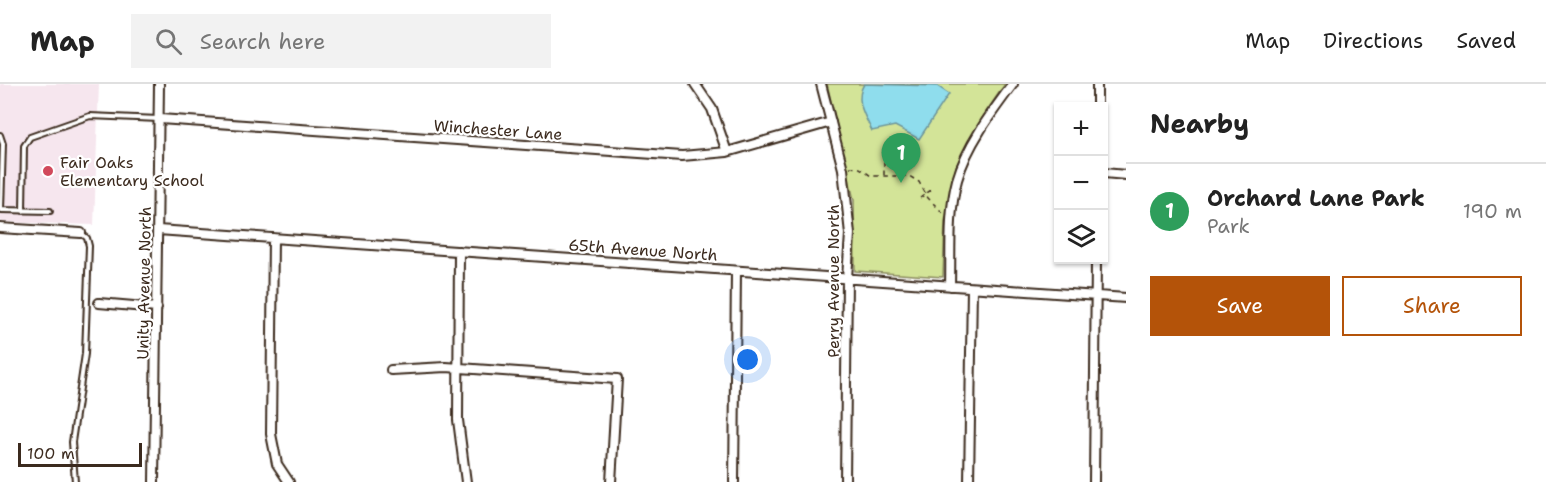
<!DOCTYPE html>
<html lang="en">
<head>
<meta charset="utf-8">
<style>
	body { margin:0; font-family:"Shantell Sans",sans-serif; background:#f2f2f2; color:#222 }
	.controls { position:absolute; right:18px; top:18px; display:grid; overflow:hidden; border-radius:0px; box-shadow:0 2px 4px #0004 }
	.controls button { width:54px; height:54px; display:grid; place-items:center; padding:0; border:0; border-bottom:2px solid #e0e0e0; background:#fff; color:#222; font:30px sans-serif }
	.scale { position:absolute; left:18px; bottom:15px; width:124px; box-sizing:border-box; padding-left:6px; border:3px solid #3b2a1e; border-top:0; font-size:16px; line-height:21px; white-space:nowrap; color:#3b2a1e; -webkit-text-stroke:4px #fff; paint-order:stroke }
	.you { position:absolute; left:748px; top:276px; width:21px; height:21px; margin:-15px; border:4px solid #fff; border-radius:50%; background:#1a73e8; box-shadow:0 0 0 9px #1a73e833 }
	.badge { display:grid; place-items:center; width:39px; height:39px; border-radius:50%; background:#b45309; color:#fff; font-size:20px; font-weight:700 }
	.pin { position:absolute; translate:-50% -50px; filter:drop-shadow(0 2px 3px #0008) }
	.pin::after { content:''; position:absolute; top:32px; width:21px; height:18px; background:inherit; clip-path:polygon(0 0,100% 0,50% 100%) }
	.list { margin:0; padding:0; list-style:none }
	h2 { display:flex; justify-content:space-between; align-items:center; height:78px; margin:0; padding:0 24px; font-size:26px }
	h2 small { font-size:20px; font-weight:400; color:#767676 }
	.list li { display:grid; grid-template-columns:39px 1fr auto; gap:18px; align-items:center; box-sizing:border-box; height:96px; padding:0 24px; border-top:2px solid #e0e0e0 }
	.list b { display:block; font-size:22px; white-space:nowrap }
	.list p { margin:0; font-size:20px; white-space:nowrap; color:#767676 }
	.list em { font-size:20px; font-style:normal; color:#767676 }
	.actions { display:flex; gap:12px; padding:18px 24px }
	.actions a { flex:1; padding:14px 0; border:2px solid #b45309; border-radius:0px; text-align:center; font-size:21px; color:#b45309 }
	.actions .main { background:#b45309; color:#fff }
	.icon { flex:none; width:33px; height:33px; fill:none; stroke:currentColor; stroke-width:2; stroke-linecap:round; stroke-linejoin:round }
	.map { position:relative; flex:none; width:1126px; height:398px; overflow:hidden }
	header { display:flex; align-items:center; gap:36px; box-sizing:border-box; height:84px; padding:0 30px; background:#fff; border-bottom:2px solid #e0e0e0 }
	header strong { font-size:28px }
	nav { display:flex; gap:33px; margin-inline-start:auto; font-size:21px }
	.search { width:420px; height:54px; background:#f2f2f2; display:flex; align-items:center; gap:15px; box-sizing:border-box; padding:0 21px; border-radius:0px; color:#767676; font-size:22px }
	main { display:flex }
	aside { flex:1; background:#fff }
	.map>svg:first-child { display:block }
	.built { fill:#f6e6ee }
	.green { fill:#d3e498; stroke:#87875b; stroke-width:1.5 }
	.water { fill:#8fdded; stroke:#6d959a; stroke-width:1.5 }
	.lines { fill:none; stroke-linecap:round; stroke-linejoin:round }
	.lane-casing { stroke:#3b2a1e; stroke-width:8 }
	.street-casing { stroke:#3b2a1e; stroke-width:12 }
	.path { stroke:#3b2a1e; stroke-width:1.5; stroke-dasharray:4.5 4.5; stroke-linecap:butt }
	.lane { stroke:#fff; stroke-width:4 }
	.street { stroke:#fff; stroke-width:8 }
	.poi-dot { fill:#d1495b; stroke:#fff; stroke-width:2 }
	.labels { text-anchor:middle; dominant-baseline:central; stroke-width:4.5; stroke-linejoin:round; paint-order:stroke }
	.street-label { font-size:16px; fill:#3b2a1e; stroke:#fff }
	.poi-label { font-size:16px; fill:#3b2a1e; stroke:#fff; text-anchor:start }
</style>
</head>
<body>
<header>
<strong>Map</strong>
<div class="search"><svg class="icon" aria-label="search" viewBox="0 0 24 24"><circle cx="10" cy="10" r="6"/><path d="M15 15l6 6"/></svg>Search here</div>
<nav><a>Map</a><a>Directions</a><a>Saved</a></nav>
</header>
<main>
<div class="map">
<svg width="1126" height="398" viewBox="0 0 1126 398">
	<rect width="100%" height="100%" fill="#fff"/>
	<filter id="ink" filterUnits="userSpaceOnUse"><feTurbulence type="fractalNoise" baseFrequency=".0167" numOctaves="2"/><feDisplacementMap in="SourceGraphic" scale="12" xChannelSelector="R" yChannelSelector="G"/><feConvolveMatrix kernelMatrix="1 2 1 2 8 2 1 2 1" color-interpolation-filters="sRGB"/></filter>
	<g filter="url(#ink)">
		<!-- built -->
		<path class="built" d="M 0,0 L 99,0 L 94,141 L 0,138 Z"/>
		<!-- green -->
		<path class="green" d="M 827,0 L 1005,0 L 982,34 L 956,82 L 945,137 L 943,193 L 855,187 L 854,116 Z"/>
		<!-- water -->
		<path class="water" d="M 864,0 L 937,2 L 949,10 L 919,55 L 895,42 L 872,47 C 865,32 854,16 864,0 Z"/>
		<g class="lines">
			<!-- lane casing -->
			<g class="lane-casing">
				<path id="lane" d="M 0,51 L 3,60 L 1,126
					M 1,126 L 50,127
					M 23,127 L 24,62 L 30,53 L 90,32 L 159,35
					M 75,398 L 72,358 L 85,270 L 89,162 L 87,154 L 81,149"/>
			</g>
			<!-- street casing -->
			<g class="street-casing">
				<path id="street" d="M 695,0 L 712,25 L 727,68
					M 821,0 L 843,85 L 850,150 L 847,194 L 845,398
					M 1097,22 L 1097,0
					M 160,35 L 682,72 L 727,68 L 831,38
					M 1104,89 L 1126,91
					M 0,144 L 81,149
					M 158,146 L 1126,214
					M 273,154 L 271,350 L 277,380 L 289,398
					M 459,167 L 458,336 L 466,398
					M 950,202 C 951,167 948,130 957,96 C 967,61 992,28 1013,0
					M 99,219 L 157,224
					M 391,286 L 446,283 L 617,295 L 611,398
					M 154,398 L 159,0
					M 734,398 L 736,187
					M 969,398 L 972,204
					M 1094,398 L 1096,176"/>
			</g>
			<!-- path -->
			<path class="path" d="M 850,83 L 860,84 L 871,92 L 909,92 L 919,98 L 928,114 L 943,129
				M 884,91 L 884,73 L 902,74 L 900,91
				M 920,114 L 931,106"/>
			<!-- lane -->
			<use href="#lane" class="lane"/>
			<!-- street -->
			<use href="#street" class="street"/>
		</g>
	</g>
	<!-- markers -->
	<circle class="poi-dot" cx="48" cy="87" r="6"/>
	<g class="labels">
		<!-- street labels -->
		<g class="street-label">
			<text transform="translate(498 46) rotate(4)">Winchester Lane</text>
			<text transform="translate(643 166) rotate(4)">65th Avenue North</text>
			<text transform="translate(833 197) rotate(-90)">Perry Avenue North</text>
			<text transform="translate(144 199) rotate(-89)">Unity Avenue North</text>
		</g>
		<!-- poi labels -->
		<g class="poi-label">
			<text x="60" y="78">Fair Oaks<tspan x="60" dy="18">Elementary School</tspan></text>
		</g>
	</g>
</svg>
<div class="controls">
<button>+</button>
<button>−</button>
<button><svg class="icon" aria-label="layers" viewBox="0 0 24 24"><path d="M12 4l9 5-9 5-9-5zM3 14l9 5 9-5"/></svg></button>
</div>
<div class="scale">100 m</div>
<div class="you"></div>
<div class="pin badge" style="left:901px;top:99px;background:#2e9e5b">1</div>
</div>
<aside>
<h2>Nearby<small></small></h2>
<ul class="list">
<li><span class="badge" style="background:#2e9e5b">1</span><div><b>Orchard Lane Park</b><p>Park</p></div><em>190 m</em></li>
</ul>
<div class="actions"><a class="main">Save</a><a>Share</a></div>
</aside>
</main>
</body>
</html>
